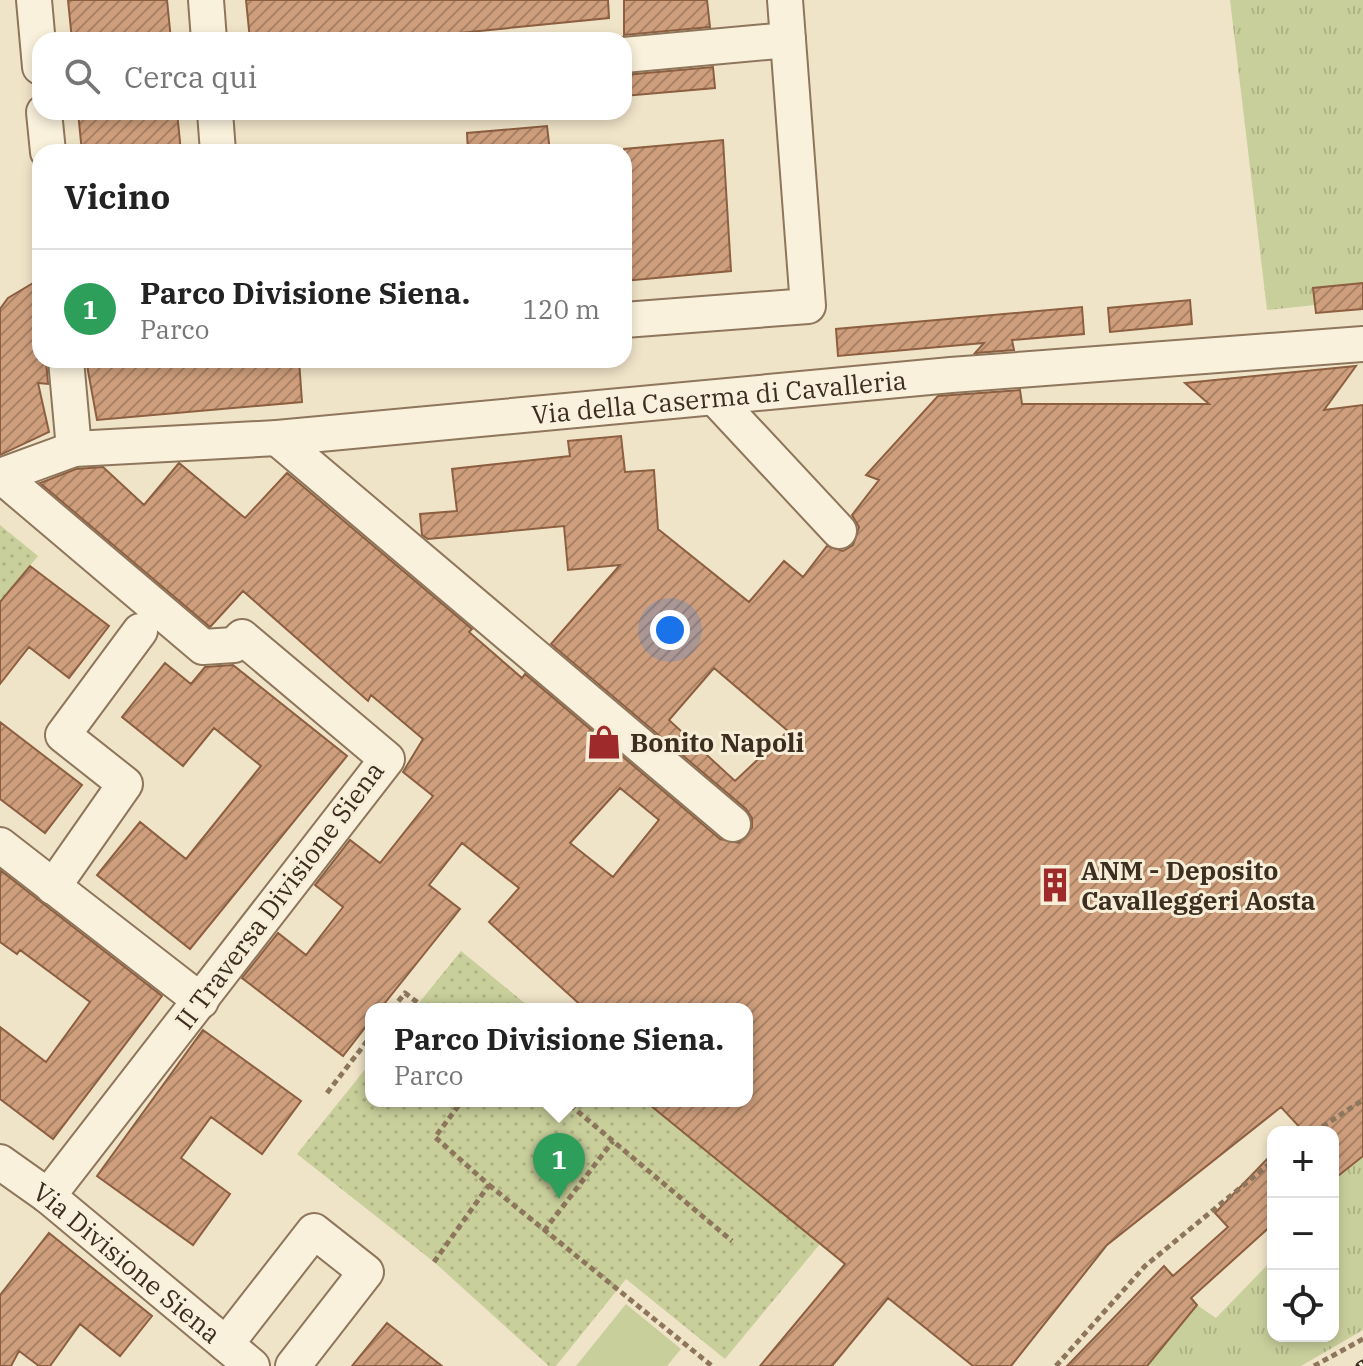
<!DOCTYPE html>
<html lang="it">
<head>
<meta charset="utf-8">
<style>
	body { margin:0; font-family:"IBM Plex Serif",serif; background:#f6f6f6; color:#222 }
	.controls { position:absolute; right:24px; bottom:24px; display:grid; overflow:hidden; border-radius:16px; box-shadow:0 4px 12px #0003 }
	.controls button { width:72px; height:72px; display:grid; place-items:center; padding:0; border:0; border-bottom:2px solid #e0e0e0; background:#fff; color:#222; font:40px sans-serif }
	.you { position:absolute; left:670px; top:630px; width:28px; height:28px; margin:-20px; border:6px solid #fff; border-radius:50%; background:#1a73e8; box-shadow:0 0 0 12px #1a73e833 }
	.badge { display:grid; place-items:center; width:52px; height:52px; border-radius:50%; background:#db2777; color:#fff; font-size:26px; font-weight:700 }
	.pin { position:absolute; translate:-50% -66px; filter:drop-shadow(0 2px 4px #0008) }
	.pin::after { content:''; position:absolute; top:42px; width:28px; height:24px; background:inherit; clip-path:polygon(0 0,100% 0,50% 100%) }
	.popup { position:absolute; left:365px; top:1003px; width:388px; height:104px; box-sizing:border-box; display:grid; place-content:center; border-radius:16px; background:#fff; filter:drop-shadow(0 2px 6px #0005); font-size:26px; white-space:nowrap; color:#767676 }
	.popup b { font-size:30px; color:#222 }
	.popup::after { content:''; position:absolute; left:50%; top:100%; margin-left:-16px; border:16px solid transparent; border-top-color:#fff }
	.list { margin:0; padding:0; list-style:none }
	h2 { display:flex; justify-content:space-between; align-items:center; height:104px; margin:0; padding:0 32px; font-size:34px }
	h2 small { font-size:26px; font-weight:400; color:#767676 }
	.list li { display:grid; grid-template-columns:52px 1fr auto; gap:24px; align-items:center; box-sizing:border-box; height:120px; padding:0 32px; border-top:2px solid #e0e0e0 }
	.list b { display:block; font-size:30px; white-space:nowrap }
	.list p { margin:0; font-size:26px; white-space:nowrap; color:#767676 }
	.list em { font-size:26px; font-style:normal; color:#767676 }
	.icon { flex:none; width:44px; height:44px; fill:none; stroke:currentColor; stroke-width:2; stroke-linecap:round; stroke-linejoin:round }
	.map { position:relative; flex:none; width:1363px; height:1366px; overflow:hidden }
	.search { position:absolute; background:#fff; box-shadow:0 4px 12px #0003; left:32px; top:32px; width:600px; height:88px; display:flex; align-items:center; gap:20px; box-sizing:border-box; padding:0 28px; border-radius:24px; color:#767676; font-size:30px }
	.panel { position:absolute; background:#fff; box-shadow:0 4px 12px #0003; left:32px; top:144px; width:600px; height:224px; border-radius:24px }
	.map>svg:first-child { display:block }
	.grass { fill:url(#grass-tufts) }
	.park { fill:url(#park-dots) }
	.garden { fill:#c9cf9b }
	.building { fill:url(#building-hatch); stroke:#8d5f41; stroke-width:2; fill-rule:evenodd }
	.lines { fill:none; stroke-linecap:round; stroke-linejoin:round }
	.minor-casing { stroke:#8d765c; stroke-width:38 }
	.path { stroke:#8d765c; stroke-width:5; stroke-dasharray:6 4; stroke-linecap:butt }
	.minor { stroke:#faf1dc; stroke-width:34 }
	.rail-casing { stroke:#3d2e20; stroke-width:9 }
	.rail { stroke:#f7eed8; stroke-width:6; stroke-dasharray:18; stroke-linecap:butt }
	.labels { text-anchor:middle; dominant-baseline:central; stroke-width:6; stroke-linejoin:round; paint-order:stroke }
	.street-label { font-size:26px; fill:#3d2e20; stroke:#f7eed8 }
	.poi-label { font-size:26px; font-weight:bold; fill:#3d2e20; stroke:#f7eed8; text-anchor:start }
</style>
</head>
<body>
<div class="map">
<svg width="1363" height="1366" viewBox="0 0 1363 1366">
	<defs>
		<pattern id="grass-tufts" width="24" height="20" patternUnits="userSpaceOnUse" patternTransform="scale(2)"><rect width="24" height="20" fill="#c9cf9b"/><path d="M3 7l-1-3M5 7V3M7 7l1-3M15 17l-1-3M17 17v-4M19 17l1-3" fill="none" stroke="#aeb285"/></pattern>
		<pattern id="park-dots" width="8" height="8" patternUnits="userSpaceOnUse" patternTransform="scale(2)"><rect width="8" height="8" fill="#c9cf9b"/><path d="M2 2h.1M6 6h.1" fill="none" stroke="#aeb285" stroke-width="1.8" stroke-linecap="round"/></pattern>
		<pattern id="building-hatch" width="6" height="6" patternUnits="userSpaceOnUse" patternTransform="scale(2)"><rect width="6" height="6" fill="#cf9f7d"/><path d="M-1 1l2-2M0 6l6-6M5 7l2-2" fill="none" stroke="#a98266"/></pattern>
	</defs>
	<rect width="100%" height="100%" fill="#f0e4c8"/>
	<!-- grass -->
	<path class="grass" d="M 1230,0 L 1363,0 L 1363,300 L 1267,310 Z
		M 1363,1156 L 1363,1330 L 1301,1366 L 1147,1366 L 1197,1305 L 1216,1318 L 1273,1259 L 1273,1336 L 1333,1336 L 1333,1180 Z"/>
	<!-- park -->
	<path class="park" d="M 0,525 L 38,556 L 0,602 Z
		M 461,951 L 532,1009 L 414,1009 Z
		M 371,1062 L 371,1101 L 645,1101 L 820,1244 L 725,1359 L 626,1279 L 556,1366 L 549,1366 L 434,1262 L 297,1154 Z"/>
	<!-- garden -->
	<path class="garden" d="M 626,1304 L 681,1349 L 667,1366 L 576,1366 Z"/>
	<!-- building -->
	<path class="building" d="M 68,0 L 167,0 L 171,40 L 72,40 Z
		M 246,0 L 608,0 L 609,18 L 389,40 L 250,40 Z
		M 624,0 L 707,0 L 710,27 L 624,35 Z
		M 713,67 L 715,88 L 624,96 L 624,75 Z
		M 78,112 L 177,112 L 181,152 L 82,152 Z
		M 547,126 L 550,152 L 468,152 L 467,133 Z
		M 723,140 L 731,271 L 624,281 L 624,149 Z
		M 40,279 L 40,360 L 46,360 L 48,384 L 38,383 L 49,432 L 0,455 L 0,309 L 8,298 Z
		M 1363,283 L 1363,309 L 1316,313 L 1313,288 Z
		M 1190,300 L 1192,324 L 1110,332 L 1108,308 Z
		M 1082,307 L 1084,334 L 1012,340 L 1014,350 L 975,353 L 984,343 L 838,356 L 836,329 Z
		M 86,360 L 299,360 L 302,402 L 97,420 Z
		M 1356,366 L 1324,410 L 1363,405 L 1363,1156 L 1333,1180 L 1333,1132 L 1304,1132 L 1281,1107 L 1107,1245 L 1011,1366 L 973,1366 L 888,1298 L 832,1366 L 760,1366 L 845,1264 L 645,1101 L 747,1101 L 747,1009 L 585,1009 L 489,922 L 519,888 L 462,843 L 429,885 L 460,909 L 380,1009 L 371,1009 L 371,1020 L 343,1056 L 242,978 L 278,933 L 306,955 L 343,907 L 315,885 L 350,840 L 380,863 L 433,796 L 403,772 L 423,739 L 371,695 L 368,701 L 243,591 L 210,627 L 40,483 L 76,469 L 103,467 L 144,505 L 179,463 L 245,518 L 287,473 L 472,629 L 469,632 L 522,678 L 525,674 L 720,839 L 739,843 L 752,828 L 752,818 L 746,809 L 551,644 L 620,565 L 568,570 L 564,526 L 428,539 L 422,535 L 420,514 L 457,511 L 452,469 L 570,456 L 568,441 L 621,436 L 625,472 L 654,470 L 658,529 L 749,602 L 784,561 L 803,577 L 827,546 L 843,551 L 853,545 L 859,527 L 852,515 L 879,480 L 866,475 L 938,396 L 1020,390 L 1022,404 L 1209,404 L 1185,383 ZM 714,668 L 788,731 L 735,781 L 669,720 ZM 620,788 L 659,820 L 613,877 L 570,843 Z
		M 30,566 L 109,626 L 69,678 L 29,647 L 0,684 L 0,602 Z
		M 165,663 L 191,684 L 205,667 L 233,665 L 347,756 L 190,949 L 97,875 L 140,822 L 186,859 L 261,766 L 214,728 L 183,766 L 122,717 Z
		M 0,722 L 82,785 L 45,833 L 0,799 Z
		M 0,870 L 162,996 L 53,1139 L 0,1099 L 0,1027 L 46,1062 L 90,1002 L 20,950 L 17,954 L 0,942 Z
		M 203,1030 L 301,1101 L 262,1154 L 211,1117 L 181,1158 L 230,1194 L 193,1245 L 97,1176 Z
		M 1273,1153 L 1273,1224 L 1191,1298 L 1197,1305 L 1147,1366 L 1067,1366 L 1164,1266 L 1173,1276 L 1228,1227 L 1215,1213 Z
		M 49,1233 L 152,1316 L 120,1356 L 80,1324 L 50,1366 L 39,1366 L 19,1351 L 11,1366 L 0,1366 L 0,1295 Z
		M 387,1323 L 406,1338 L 442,1366 L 352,1366 Z"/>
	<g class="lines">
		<!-- minor casing -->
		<g class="minor-casing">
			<g id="minor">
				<path d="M 34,0 L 40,67"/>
				<path d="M 206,0 L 209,40"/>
				<path d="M 624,55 L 788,40"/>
				<path d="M 44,112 L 48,152"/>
				<path d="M 215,112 L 218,152"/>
				<path d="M 624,320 L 808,306 L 785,0"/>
				<path d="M 66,360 L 74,449"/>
				<path d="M 715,398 L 839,531"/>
				<path d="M 277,438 L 733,824"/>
				<path d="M 0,475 L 203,647 L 234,645 L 242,637 L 387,759 L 48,1196"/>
				<path id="s1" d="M 0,476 L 74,449 L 277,438 L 951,375 L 1363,344"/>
				<path d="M 0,845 L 201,1001"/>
				<path d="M 53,887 L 125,784 L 63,735 L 140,631"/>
				<path id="s2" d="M 0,1162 L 48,1196 L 252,1366"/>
				<path d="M 226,1344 L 314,1231 L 366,1272 L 293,1366"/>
			</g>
		</g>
		<!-- path -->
		<path class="path" d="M 392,1009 L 405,993 L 426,1009
			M 327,1093 L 371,1036
			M 570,1105 L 732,1241
			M 1314,1132 L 1363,1100
			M 489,1185 L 712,1366
			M 544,1231 L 613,1141
			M 434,1262 L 489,1185 L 435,1137 L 462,1101
			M 1056,1366 L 1145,1266 L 1273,1161
			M 1314,1366 L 1363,1339"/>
		<!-- minor -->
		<use href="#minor" class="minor"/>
		<!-- rail casing -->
		<g class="rail-casing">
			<path id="rail" d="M 1360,1366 L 1363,1364"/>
		</g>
		<!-- rail -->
		<use href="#rail" class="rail"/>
	</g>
	<!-- icons -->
	<defs>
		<g id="shop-bare" transform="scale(2.76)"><path d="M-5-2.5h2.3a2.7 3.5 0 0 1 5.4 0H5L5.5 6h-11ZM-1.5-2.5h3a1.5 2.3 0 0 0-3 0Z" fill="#9e2a2b" stroke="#f7eed8" stroke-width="2.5" paint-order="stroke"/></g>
		<g id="building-bare" transform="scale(2.76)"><path d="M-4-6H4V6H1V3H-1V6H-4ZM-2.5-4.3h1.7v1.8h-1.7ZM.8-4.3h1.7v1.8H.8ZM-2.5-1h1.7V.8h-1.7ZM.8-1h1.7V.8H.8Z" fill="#9e2a2b" stroke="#f7eed8" stroke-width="2.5" paint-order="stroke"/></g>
	</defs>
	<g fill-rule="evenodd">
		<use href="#shop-bare" x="604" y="742"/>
		<use href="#building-bare" x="1055" y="885"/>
	</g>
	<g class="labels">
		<!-- street labels -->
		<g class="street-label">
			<text stroke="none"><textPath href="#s1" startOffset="726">Via della Caserma di Cavalleria</textPath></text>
			<text transform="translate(279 895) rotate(-53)">II Traversa Divisione Siena</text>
			<text stroke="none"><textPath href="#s2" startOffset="162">Via Divisione Siena</textPath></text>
		</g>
		<!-- poi labels -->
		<g class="poi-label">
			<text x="630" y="742">Bonito Napoli</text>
			<text x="1081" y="870">ANM - Deposito<tspan x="1081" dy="30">Cavalleggeri Aosta</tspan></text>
		</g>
	</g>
</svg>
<div class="controls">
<button>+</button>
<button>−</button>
<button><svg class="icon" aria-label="locate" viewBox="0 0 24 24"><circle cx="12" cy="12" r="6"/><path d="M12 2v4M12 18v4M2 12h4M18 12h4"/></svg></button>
</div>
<div class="you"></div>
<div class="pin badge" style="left:559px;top:1199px;background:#2e9e5b">1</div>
<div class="popup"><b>Parco Divisione Siena.</b>Parco</div>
<div class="search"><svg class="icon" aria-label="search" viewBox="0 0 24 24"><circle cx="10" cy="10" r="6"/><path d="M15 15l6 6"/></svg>Cerca qui</div>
<section class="panel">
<h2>Vicino<small></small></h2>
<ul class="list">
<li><span class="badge" style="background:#2e9e5b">1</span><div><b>Parco Divisione Siena.</b><p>Parco</p></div><em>120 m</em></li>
</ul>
</section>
</div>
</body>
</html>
